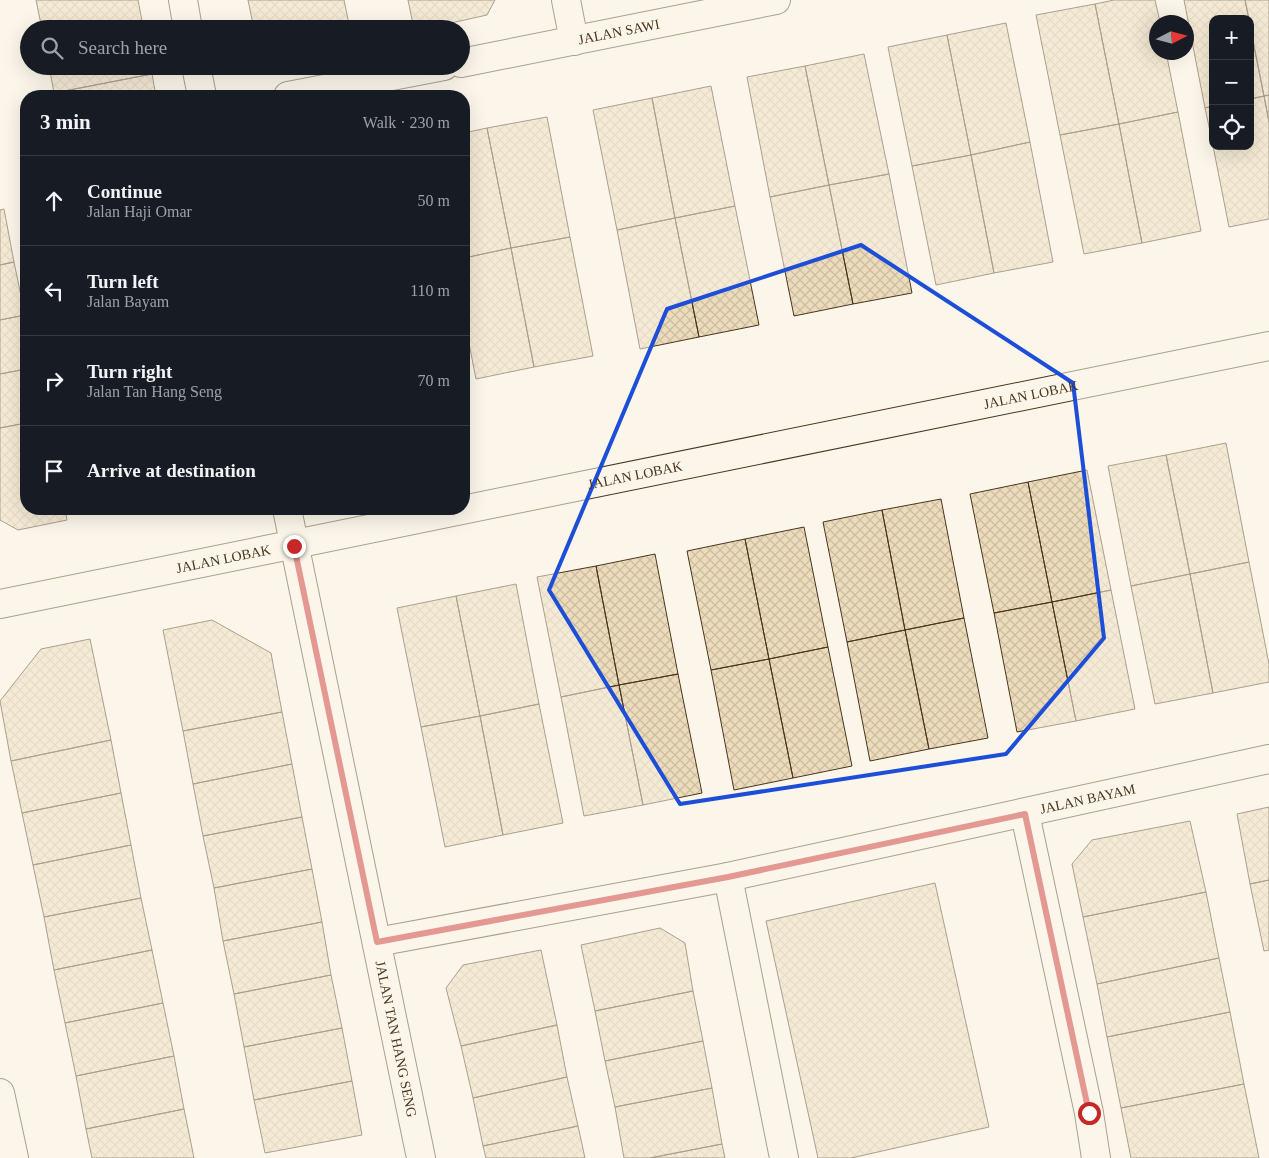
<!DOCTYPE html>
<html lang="en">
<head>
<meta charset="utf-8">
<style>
	body { margin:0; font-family:Georgia,serif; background:#20242c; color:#f1f3f6 }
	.controls { position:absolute; right:15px; top:15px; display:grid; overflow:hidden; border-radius:10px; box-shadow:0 5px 20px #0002 }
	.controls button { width:45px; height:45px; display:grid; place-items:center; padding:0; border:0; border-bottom:1px solid #363941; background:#171b24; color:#f1f3f6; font:25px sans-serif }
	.compass { position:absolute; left:1149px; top:15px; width:45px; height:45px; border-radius:50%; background:#171b24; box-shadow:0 5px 20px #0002; rotate:84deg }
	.stop { position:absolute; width:15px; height:15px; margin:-11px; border:4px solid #c62828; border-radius:50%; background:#fff }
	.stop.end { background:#c62828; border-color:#fff; box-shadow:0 1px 5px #0008 }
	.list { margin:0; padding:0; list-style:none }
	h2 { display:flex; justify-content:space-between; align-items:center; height:65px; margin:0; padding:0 20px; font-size:21px }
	h2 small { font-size:16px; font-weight:400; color:#9ea1a6 }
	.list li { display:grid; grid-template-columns:32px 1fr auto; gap:15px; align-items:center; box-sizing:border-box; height:90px; padding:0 20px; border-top:1px solid #363941 }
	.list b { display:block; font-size:19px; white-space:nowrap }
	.list p { margin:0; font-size:16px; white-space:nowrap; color:#9ea1a6 }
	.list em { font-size:16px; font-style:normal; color:#9ea1a6 }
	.icon { flex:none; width:28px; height:28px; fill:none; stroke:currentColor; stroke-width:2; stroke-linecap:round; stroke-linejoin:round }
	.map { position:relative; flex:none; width:1269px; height:1158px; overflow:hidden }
	.search { position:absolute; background:#171b24; box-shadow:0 5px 20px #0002; left:20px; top:20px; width:450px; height:55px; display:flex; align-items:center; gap:12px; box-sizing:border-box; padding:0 18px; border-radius:28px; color:#9ea1a6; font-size:19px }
	.panel { position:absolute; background:#171b24; box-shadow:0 5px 20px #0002; left:20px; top:90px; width:450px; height:425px; border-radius:20px }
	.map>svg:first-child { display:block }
	.building { fill:url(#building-cross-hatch); stroke:#4a3520 }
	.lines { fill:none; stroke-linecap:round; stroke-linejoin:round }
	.minor-casing { stroke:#4a3520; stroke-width:30 }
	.minor { stroke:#fbf6e9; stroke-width:28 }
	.route { stroke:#c62828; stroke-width:6 }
	.marked { fill:none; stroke:#1d4ed8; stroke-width:4; stroke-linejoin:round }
	.labels { text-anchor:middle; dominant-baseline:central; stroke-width:4; stroke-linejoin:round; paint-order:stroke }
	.street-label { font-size:14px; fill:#4a3520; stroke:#fbf6e9 }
</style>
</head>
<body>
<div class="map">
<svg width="1269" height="1158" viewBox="0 0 1269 1158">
	<defs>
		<pattern id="building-cross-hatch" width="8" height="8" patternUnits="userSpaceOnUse" patternTransform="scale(1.25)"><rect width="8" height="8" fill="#ecdcbc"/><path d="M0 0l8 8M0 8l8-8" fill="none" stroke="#ccbda1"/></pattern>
	</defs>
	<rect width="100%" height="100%" fill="#fbf6e9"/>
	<!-- building -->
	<path class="building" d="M 36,0 L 138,0 L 142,21 L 100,29 L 42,29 Z
		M 248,0 L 344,0 L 350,29 L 254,29 Z
		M 408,0 L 495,0 L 487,15 L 424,29 L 414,29 Z
		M 1114,0 L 1155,0 L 1160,22 L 1156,22 L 1156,52 L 1166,52 L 1178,112 L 1119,124 L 1095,4 Z
		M 1184,0 L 1245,0 L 1249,19 L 1213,19 L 1213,106 L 1205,108 Z
		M 1245,0 L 1269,0 L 1269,95 L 1264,96 Z
		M 1095,4 L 1119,124 L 1060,135 L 1036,15 Z
		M 142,21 L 143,29 L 100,29 Z
		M 1006,23 L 1030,142 L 971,155 L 947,35 Z
		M 1250,27 L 1264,96 L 1250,99 Z
		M 947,35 L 971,155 L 912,166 L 888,47 Z
		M 864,54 L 889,174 L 829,185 L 805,66 Z
		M 49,66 L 150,66 L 152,74 L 54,93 Z
		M 805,66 L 829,185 L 770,197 L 747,77 Z
		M 152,74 L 156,96 L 55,96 L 54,93 Z
		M 711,86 L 735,206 L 675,218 L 652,98 Z
		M 1269,95 L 1269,122 L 1264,96 Z
		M 1264,96 L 1269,122 L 1269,219 L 1229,227 L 1213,146 L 1250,146 L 1250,99 Z
		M 652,98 L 675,218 L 617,230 L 593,110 Z
		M 1213,106 L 1213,145 L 1205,108 Z
		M 1178,112 L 1201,231 L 1142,243 L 1119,124 Z
		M 547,117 L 570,237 L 511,248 L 487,128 Z
		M 1119,124 L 1142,243 L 1084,254 L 1060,135 Z
		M 487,128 L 511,248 L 464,258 L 464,133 Z
		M 1030,142 L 1053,262 L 994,273 L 971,155 Z
		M 971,155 L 994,273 L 936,285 L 912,166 Z
		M 889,174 L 912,293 L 853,304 L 829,185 Z
		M 829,185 L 853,304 L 794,316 L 770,197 Z
		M 735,206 L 759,325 L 699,337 L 675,218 Z
		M 4,209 L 14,262 L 0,265 L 0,210 Z
		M 675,218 L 699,337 L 640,349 L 617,230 Z
		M 570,237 L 593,356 L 534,367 L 511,248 Z
		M 511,248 L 534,367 L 476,379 L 464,318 L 464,258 Z
		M 14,262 L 25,315 L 0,320 L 0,265 Z
		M 25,315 L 26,369 L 0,374 L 0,320 Z
		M 26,369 L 26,423 L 0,428 L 0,374 Z
		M 26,423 L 26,509 L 65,509 L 67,520 L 18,530 L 0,520 L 0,428 Z
		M 1226,443 L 1249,562 L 1190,574 L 1166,455 Z
		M 1166,455 L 1190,574 L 1131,586 L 1108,466 Z
		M 1087,470 L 1111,590 L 1052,602 L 1028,482 Z
		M 1028,482 L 1052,602 L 994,613 L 970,494 Z
		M 941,499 L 964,618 L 905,630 L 882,510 Z
		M 882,510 L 905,630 L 847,642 L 823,522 Z
		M 804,527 L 828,647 L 769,659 L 745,539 Z
		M 745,539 L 769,659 L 711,670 L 687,551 Z
		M 655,554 L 678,674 L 619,685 L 596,566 Z
		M 1249,562 L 1269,664 L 1269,682 L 1213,693 L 1190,574 Z
		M 596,566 L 619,685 L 561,697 L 537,577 Z
		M 1190,574 L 1213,693 L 1155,704 L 1131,586 Z
		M 516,584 L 539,704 L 480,716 L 456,596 Z
		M 1111,590 L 1135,709 L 1076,721 L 1052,602 Z
		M 456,596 L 480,716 L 421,727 L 397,608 Z
		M 1052,602 L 1076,721 L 1017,732 L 994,613 Z
		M 964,618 L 988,738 L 929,749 L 905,630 Z
		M 212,620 L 271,653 L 282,712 L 183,731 L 163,630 Z
		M 905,630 L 929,749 L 870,761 L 847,642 Z
		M 90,639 L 111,740 L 11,761 L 0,701 L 41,649 Z
		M 828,647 L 852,766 L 793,778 L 769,659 Z
		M 769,659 L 793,778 L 734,790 L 711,670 Z
		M 678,674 L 702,793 L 643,805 L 619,685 Z
		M 619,685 L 643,805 L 584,816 L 561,697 Z
		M 539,704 L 563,823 L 503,835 L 480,716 Z
		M 282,712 L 292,764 L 193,784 L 183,731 Z
		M 480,716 L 503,835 L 445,847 L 421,727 Z
		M 111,740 L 121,793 L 22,813 L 11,761 Z
		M 292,764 L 302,817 L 203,836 L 193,784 Z
		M 121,793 L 131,845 L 33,865 L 22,813 Z
		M 1269,807 L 1269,880 L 1250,884 L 1237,814 Z
		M 302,817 L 312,869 L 214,888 L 203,836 Z
		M 1190,821 L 1206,892 L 1083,917 L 1072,864 L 1092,840 Z
		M 131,845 L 141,898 L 44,917 L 33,865 Z
		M 312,869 L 322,922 L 223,941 L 214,888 Z
		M 1269,880 L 1269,950 L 1264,951 L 1250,884 Z
		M 935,883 L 989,1127 L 851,1158 L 818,1158 L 766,921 Z
		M 1206,892 L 1219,958 L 1097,984 L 1083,917 Z
		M 141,898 L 152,950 L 54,970 L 44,917 Z
		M 322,922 L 331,975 L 234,994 L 223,941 Z
		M 660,928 L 685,943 L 693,991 L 595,1011 L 581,945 Z
		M 152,950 L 163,1003 L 65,1023 L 54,970 Z
		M 541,950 L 557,1025 L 461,1046 L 446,988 L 463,965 Z
		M 1219,958 L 1230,1012 L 1107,1037 L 1097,984 Z
		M 331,975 L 342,1028 L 244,1047 L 234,994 Z
		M 693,991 L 703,1041 L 605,1061 L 595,1011 Z
		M 163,1003 L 174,1056 L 76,1076 L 65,1023 Z
		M 1230,1012 L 1244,1084 L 1121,1108 L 1107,1037 Z
		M 557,1025 L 567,1077 L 473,1098 L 461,1046 Z
		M 342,1028 L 352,1081 L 254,1100 L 244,1047 Z
		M 703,1041 L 712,1088 L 615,1107 L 605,1061 Z
		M 174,1056 L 184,1109 L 86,1129 L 76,1076 Z
		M 567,1077 L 578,1126 L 483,1146 L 473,1098 Z
		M 352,1081 L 362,1135 L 265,1153 L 254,1100 Z
		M 1244,1084 L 1259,1158 L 1131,1158 L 1121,1108 Z
		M 712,1088 L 722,1144 L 650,1158 L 624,1158 L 615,1107 Z
		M 184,1109 L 194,1158 L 92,1158 L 86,1129 Z
		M 578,1126 L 585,1158 L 486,1158 L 483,1146 Z
		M 722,1144 L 725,1158 L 650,1158 Z"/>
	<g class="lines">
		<!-- minor casing -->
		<g class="minor-casing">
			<g id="minor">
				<path d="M 183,0 L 188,29"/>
				<path d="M 566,0 L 574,41"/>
				<path id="s1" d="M 461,63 L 776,0"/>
				<path d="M 196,66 L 202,96"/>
				<path d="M 288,96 L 444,66"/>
				<path id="s2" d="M 287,509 L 421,1158"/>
				<path id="s3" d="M 0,604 L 1269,346"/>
				<path d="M 1025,814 L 1089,1113 L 1096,1158"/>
				<path d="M 728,877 L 784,1158"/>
				<path id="s4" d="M 377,942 L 728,877 L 1269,759"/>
				<path d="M 0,1093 L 14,1158"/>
			</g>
		</g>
		<!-- minor -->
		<use href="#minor" class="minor"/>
	</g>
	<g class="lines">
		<!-- route -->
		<path class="route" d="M 294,546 L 377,942 L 728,877 L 1025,814 L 1089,1113"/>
	</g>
	<!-- marked area -->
	<path d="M0 0H1269V1158H0ZM 861,245 L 1073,383 L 1104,638 L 1006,754 L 680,804 L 549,590 L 667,309 Z" fill="#fbf6e9" fill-opacity=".55" fill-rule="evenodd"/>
	<path class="marked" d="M 861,245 L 1073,383 L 1104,638 L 1006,754 L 680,804 L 549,590 L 667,309 Z"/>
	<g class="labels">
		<!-- street labels -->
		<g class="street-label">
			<text stroke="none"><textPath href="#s1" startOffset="161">JALAN SAWI</textPath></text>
			<text stroke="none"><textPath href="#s3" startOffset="1052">JALAN LOBAK</textPath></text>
			<text stroke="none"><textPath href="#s3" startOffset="648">JALAN LOBAK</textPath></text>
			<text stroke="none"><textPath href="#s3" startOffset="228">JALAN LOBAK</textPath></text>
			<text stroke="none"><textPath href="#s4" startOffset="725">JALAN BAYAM</textPath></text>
			<text stroke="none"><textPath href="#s2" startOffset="541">JALAN TAN HANG SENG</textPath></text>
		</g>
	</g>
</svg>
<div class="controls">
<button>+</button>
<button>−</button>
<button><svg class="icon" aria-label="locate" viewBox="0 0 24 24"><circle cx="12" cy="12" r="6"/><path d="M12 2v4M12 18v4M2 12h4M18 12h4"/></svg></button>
</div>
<svg class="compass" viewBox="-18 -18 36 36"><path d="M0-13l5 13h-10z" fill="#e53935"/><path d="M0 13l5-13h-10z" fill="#9ea1a6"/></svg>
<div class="stop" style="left:1089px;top:1113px"></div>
<div class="stop end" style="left:294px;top:546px"></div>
<div class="search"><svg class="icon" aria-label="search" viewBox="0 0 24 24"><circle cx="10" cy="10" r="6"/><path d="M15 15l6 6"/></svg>Search here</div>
<section class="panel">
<h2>3 min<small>Walk · 230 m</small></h2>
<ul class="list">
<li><svg class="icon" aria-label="ahead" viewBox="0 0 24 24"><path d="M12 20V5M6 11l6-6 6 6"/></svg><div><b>Continue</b><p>Jalan Haji Omar</p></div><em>50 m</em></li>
<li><svg class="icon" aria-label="left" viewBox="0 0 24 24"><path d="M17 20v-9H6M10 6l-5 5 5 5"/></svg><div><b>Turn left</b><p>Jalan Bayam</p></div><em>110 m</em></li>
<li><svg class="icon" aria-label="right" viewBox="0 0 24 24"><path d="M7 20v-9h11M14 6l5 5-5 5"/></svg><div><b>Turn right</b><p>Jalan Tan Hang Seng</p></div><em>70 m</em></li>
<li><svg class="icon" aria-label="arrive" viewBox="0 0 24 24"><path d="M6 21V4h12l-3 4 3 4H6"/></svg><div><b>Arrive at destination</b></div></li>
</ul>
</section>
</div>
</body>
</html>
